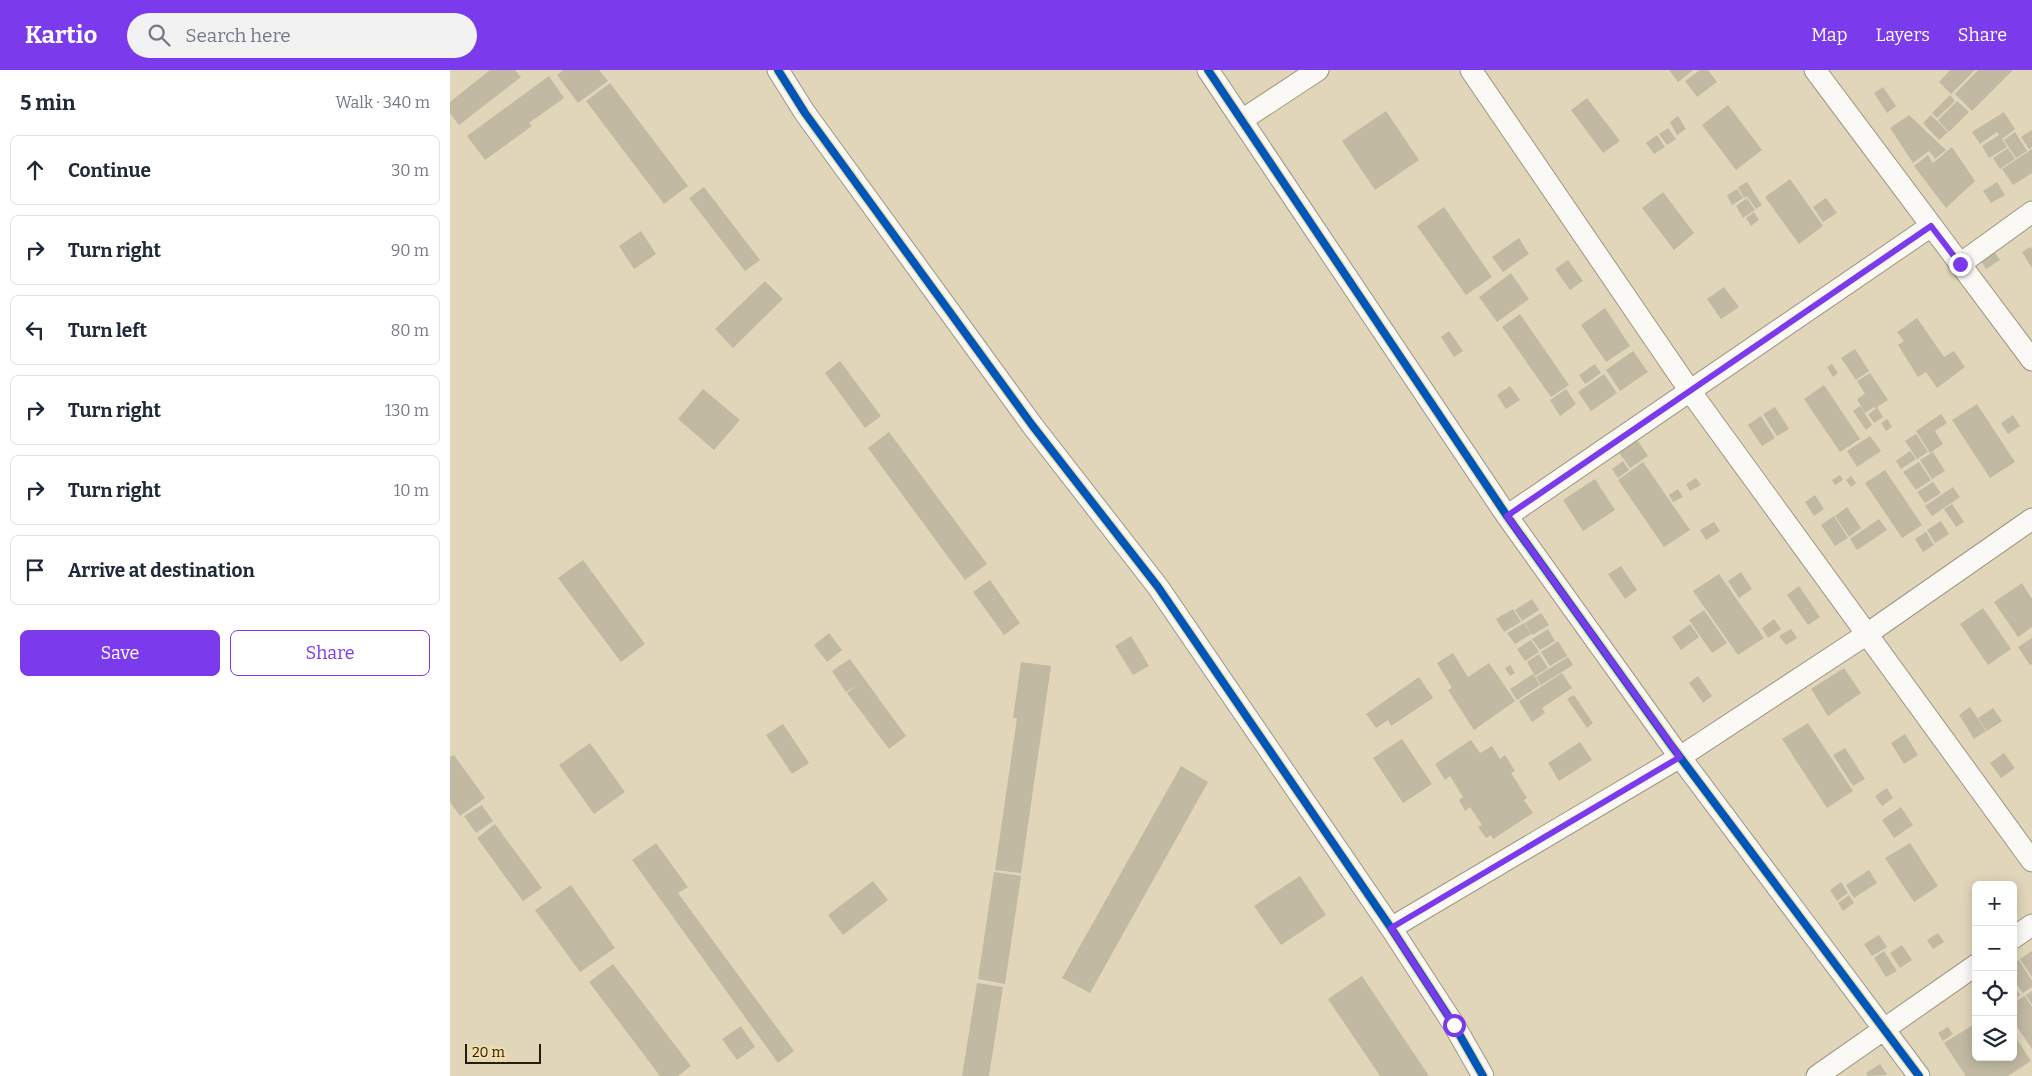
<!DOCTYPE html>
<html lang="en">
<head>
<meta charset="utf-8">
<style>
	body { margin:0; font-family:Bitter,serif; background:#f2f2f3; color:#1f2937 }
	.controls { position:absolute; right:15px; bottom:15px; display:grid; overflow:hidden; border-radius:8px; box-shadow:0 2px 12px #0003 }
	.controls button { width:45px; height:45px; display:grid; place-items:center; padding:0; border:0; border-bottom:1px solid #e0e1e3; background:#fff; color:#1f2937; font:25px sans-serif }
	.scale { position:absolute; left:15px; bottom:12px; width:76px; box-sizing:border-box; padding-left:5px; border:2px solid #241d09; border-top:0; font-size:14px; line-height:18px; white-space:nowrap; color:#241d09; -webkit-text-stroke:4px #f1deaa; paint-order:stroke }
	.stop { position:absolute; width:15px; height:15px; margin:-11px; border:4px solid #7c3aed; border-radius:50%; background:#fff }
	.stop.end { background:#7c3aed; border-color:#fff; box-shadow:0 1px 5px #0008 }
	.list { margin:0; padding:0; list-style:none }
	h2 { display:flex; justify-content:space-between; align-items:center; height:65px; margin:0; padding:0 20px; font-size:21px }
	h2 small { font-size:16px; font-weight:400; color:#747a83 }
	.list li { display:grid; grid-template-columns:32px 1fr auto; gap:15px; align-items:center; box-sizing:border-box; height:70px; margin:0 10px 10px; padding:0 10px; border:1px solid #e0e1e3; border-radius:8px }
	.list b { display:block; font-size:19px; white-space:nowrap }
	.list em { font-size:16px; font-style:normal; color:#747a83 }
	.actions { display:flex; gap:10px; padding:15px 20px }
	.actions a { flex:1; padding:11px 0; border:1px solid #7c3aed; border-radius:8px; text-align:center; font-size:18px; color:#7c3aed }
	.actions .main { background:#7c3aed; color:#fff }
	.icon { flex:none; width:28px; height:28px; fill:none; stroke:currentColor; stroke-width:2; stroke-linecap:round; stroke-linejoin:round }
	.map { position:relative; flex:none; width:1582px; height:1006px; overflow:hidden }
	header { display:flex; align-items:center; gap:30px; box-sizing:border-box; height:70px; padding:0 25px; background:#7c3aed; color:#fff }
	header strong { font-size:24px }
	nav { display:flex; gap:28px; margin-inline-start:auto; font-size:18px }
	.search { width:350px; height:45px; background:#f2f2f3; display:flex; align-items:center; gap:12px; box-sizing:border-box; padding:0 18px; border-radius:28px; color:#747a83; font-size:19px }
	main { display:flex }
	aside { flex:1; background:#fff }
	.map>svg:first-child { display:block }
	.building { fill:#c1b9a2 }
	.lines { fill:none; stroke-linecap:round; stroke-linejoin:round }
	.street-casing { stroke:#9e9680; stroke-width:23 }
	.street { stroke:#faf9f5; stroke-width:21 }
	.cycleway-casing { stroke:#f1deaa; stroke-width:11 }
	.cycleway { stroke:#0057b8; stroke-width:8 }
	.route { stroke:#7c3aed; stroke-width:6 }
</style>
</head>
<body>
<header>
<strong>Kartio</strong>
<div class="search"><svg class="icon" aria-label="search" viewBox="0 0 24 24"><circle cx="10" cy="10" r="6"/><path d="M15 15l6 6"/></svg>Search here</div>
<nav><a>Map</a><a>Layers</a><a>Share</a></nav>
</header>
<main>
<aside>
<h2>5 min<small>Walk · 340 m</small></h2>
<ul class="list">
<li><svg class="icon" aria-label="ahead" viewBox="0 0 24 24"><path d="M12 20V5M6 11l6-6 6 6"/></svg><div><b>Continue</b></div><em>30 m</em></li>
<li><svg class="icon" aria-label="right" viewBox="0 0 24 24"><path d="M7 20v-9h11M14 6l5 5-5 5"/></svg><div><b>Turn right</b></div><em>90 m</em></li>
<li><svg class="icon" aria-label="left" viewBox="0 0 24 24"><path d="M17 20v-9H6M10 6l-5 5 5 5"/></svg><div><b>Turn left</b></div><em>80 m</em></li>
<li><svg class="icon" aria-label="right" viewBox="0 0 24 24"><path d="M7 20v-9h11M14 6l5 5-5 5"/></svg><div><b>Turn right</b></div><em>130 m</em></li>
<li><svg class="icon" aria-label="right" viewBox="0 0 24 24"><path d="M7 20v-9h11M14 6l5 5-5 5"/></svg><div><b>Turn right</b></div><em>10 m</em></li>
<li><svg class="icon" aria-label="arrive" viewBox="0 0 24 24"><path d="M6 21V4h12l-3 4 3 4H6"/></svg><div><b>Arrive at destination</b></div></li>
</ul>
<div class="actions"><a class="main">Save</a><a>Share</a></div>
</aside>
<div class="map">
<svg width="1582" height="1006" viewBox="0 0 1582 1006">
	<rect width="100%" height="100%" fill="#e1d6ba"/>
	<!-- building -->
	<path class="building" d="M 40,0 L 65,0 L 71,7 L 9,55 L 0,43 L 0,32 Z
		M 113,0 L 149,0 L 158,11 L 128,33 L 107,5 Z
		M 1219,0 L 1243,0 L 1228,12 Z
		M 1250,0 L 1258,0 L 1267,12 L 1247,27 L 1235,11 Z
		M 1500,0 L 1525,0 L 1501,24 L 1489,12 Z
		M 1528,0 L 1563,0 L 1522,41 L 1505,24 Z
		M 99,6 L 114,28 L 79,53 L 82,56 L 35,90 L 17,66 Z
		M 160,13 L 238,116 L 214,134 L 136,31 Z
		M 1433,17 L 1446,36 L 1437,43 L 1424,23 Z
		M 1500,25 L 1505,31 L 1487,48 L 1482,43 Z
		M 1137,28 L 1170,71 L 1153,83 L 1121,40 Z
		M 1507,31 L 1519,42 L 1499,62 L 1488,50 Z
		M 1278,35 L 1312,80 L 1286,100 L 1252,55 Z
		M 936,41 L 969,90 L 925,120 L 892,71 Z
		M 1554,42 L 1565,59 L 1552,69 L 1557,77 L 1539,88 L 1532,76 L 1549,65 L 1547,62 L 1530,74 L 1522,62 Z
		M 1459,45 L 1496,80 L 1485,89 L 1479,81 L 1463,93 L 1440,58 Z
		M 1481,45 L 1498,62 L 1489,70 L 1473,53 Z
		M 1228,46 L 1236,59 L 1227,65 L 1220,52 Z
		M 1218,58 L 1226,69 L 1217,75 L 1209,64 Z
		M 1582,60 L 1582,77 L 1579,79 L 1571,67 Z
		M 1565,62 L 1577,81 L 1566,88 L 1554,70 Z
		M 1207,65 L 1215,77 L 1204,84 L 1196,73 Z
		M 1502,77 L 1525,111 L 1496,138 L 1464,96 L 1478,85 L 1483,93 Z
		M 1558,78 L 1565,89 L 1550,99 L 1543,88 Z
		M 1582,79 L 1582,103 L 1563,115 L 1552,99 Z
		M 1340,109 L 1373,156 L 1349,174 L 1315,127 Z
		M 1297,112 L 1312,135 L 1306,139 L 1297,126 L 1294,128 L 1288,117 Z
		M 1547,112 L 1555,125 L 1541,133 L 1533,121 Z
		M 254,117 L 310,190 L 295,201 L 239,128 Z
		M 1287,119 L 1293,128 L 1282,135 L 1277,125 Z
		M 1213,122 L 1244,163 L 1224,180 L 1192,138 Z
		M 1297,128 L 1305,140 L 1293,148 L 1286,136 Z
		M 1376,128 L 1387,143 L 1373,152 L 1363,137 Z
		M 994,137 L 1042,207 L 1016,225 L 967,156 Z
		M 1304,142 L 1309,150 L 1301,156 L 1296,148 Z
		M 191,161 L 206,184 L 184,199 L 169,176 Z
		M 1069,168 L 1079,184 L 1053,202 L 1042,187 Z
		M 1580,177 L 1582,179 L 1582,198 L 1572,182 Z
		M 1543,180 L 1550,190 L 1536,199 L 1530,189 Z
		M 1118,190 L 1133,211 L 1120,220 L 1105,199 Z
		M 1061,203 L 1079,229 L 1047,252 L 1029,227 Z
		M 315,211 L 333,229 L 283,278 L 265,259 Z
		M 1274,217 L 1289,237 L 1271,249 L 1257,229 Z
		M 1155,238 L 1180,276 L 1156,292 L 1131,255 Z
		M 1070,244 L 1119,315 L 1101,327 L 1052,257 Z
		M 1467,248 L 1494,287 L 1504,281 L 1515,297 L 1487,318 L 1476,302 L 1468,307 L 1448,275 L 1454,271 L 1447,262 Z
		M 999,261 L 1013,281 L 1004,287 L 991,267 Z
		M 1405,279 L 1419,301 L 1406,310 L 1391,288 Z
		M 1183,281 L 1198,302 L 1170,321 L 1156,300 Z
		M 390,291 L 431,346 L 415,358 L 375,303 Z
		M 1145,294 L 1151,303 L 1135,314 L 1129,305 Z
		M 1382,294 L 1388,303 L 1383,307 L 1377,297 Z
		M 1420,303 L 1438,330 L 1427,337 L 1433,347 L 1424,353 L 1418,344 L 1426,339 L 1424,337 L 1415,343 L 1407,329 L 1415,324 L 1407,311 Z
		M 1154,304 L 1167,323 L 1141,341 L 1128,322 Z
		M 1374,315 L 1410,369 L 1390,382 L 1354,329 Z
		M 1060,316 L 1070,330 L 1056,339 L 1047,325 Z
		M 253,319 L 290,350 L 264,380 L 228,349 Z
		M 1116,319 L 1126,334 L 1110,346 L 1100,330 Z
		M 1527,334 L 1565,392 L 1540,408 L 1502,350 Z
		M 1410,336 L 1422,355 L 1416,360 L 1403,341 Z
		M 1325,337 L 1339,359 L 1327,366 L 1313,344 Z
		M 1491,344 L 1497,353 L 1485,361 L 1493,374 L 1480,383 L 1466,361 Z
		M 1563,345 L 1570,356 L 1558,364 L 1551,353 Z
		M 1311,346 L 1325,368 L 1312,376 L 1298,355 Z
		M 1437,349 L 1442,357 L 1436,361 L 1431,353 Z
		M 439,362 L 537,494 L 515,510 L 418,378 Z
		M 1466,364 L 1478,382 L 1467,389 L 1455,371 Z
		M 1420,366 L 1431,381 L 1407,397 L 1397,381 Z
		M 1186,368 L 1198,386 L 1180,398 L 1168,381 Z
		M 1460,381 L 1466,389 L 1451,399 L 1446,391 Z
		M 1483,382 L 1495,401 L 1482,409 L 1470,390 Z
		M 1173,391 L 1179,400 L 1168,408 L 1162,399 Z
		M 1193,392 L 1240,460 L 1214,477 L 1168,410 Z
		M 1469,392 L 1481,410 L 1466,420 L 1453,402 Z
		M 1435,400 L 1472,455 L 1452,468 L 1415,413 Z
		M 1390,405 L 1393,410 L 1385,415 L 1382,410 Z
		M 1401,406 L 1406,413 L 1401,417 L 1396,410 Z
		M 1246,408 L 1251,415 L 1240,421 L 1236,414 Z
		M 1145,409 L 1165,440 L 1133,461 L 1113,430 Z
		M 1483,412 L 1491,423 L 1475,433 L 1467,422 Z
		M 1503,417 L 1510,427 L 1482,446 L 1475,436 Z
		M 1228,419 L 1233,427 L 1223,432 L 1219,425 Z
		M 1365,425 L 1374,439 L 1364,446 L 1355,432 Z
		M 1502,434 L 1514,452 L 1506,457 L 1494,439 Z
		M 1397,437 L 1411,458 L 1399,467 L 1385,446 Z
		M 1384,446 L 1398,468 L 1385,476 L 1371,455 Z
		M 1429,449 L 1437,460 L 1407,480 L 1400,469 Z
		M 1491,451 L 1499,464 L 1485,473 L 1477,460 Z
		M 1264,452 L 1270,461 L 1256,470 L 1250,460 Z
		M 1476,462 L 1484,475 L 1473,482 L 1465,469 Z
		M 133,490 L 195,574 L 171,592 L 108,508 Z
		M 1171,496 L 1187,520 L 1175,529 L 1158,504 Z
		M 1291,502 L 1302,519 L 1289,528 L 1278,511 Z
		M 1269,504 L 1314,568 L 1288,585 L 1243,521 Z
		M 540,510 L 570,553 L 554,565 L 523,522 Z
		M 1572,513 L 1582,529 L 1582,557 L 1568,567 L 1544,532 Z
		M 1349,516 L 1370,547 L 1358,555 L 1337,525 Z
		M 1082,529 L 1089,540 L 1072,551 L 1065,540 Z
		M 1533,538 L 1561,579 L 1538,595 L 1510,554 Z
		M 1063,539 L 1071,552 L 1054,562 L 1046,549 Z
		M 1254,540 L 1277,573 L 1262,583 L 1239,550 Z
		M 1091,543 L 1099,555 L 1082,565 L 1075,553 Z
		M 1324,549 L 1331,559 L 1318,568 L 1312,558 Z
		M 1074,553 L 1081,564 L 1065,574 L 1057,563 Z
		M 1240,554 L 1249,567 L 1231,580 L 1222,567 Z
		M 1098,559 L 1105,571 L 1090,580 L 1082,569 Z
		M 1341,559 L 1347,568 L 1336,575 L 1329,566 Z
		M 379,563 L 392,580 L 377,592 L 364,575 Z
		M 681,566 L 699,596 L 683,605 L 665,576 Z
		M 1582,568 L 1582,594 L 1580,595 L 1568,577 Z
		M 1081,570 L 1089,582 L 1075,591 L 1067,579 Z
		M 1108,571 L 1117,586 L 1100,596 L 1091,582 Z
		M 1003,583 L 1018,607 L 1039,593 L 1065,631 L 1024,660 L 998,620 L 1002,618 L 987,593 Z
		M 1089,584 L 1098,598 L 1085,606 L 1077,592 Z
		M 1118,587 L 1123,595 L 1091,615 L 1086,607 Z
		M 400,589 L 456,666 L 439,679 L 397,623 L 408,614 L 396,622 L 382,601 Z
		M 571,592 L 601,596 L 571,803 L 545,800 L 567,648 L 563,648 Z
		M 1060,595 L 1065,603 L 1060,606 L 1055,598 Z
		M 1394,598 L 1411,623 L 1378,646 L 1361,619 Z
		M 1112,603 L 1122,618 L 1092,638 L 1095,643 L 1082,652 L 1069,631 Z
		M 1083,604 L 1090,615 L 1067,630 L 1060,619 Z
		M 1248,606 L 1262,626 L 1253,633 L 1239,613 Z
		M 969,607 L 983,628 L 941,656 L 938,650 L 926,658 L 916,644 Z
		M 1124,625 L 1143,653 L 1137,658 L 1117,629 Z
		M 1520,637 L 1536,661 L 1524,669 L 1509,645 Z
		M 1543,638 L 1552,651 L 1537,661 L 1528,648 Z
		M 1358,653 L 1403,721 L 1377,738 L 1332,669 Z
		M 333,654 L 359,693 L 342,704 L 316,665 Z
		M 1455,664 L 1468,685 L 1454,694 L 1441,673 Z
		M 952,669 L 982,714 L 953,733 L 923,688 Z
		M 1021,670 L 1030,683 L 1042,676 L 1050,689 L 1055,685 L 1065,701 L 1061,703 L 1077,728 L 1074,730 L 1083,743 L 1043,769 L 1041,765 L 1036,768 L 1028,757 L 1032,755 L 1020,737 L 1015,741 L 1009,730 L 1013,727 L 1000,706 L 995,710 L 985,694 Z
		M 1130,672 L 1142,690 L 1109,711 L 1098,693 Z
		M 140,673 L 175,722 L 144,744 L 109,695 Z
		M 1395,678 L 1415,709 L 1403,716 L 1383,685 Z
		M 1554,683 L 1565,698 L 1551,708 L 1540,693 Z
		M 4,685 L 35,728 L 10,746 L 0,732 L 0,687 Z
		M 731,696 L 758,712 L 640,923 L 612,908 Z
		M 1437,718 L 1443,728 L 1432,736 L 1425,726 Z
		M 32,735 L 43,751 L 26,763 L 14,746 Z
		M 1451,737 L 1463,755 L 1444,768 L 1432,750 Z
		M 45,754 L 92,818 L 73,831 L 27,768 Z
		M 206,773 L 238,817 L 228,823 L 344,981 L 328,993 L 182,790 Z
		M 1460,773 L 1488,816 L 1464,832 L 1435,788 Z
		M 1419,800 L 1427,813 L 1404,828 L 1396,815 Z
		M 544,802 L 571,806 L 555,914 L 528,909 Z
		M 850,806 L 876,845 L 831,875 L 804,836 Z
		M 423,811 L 438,830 L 393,865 L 378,845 Z
		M 1391,812 L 1398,823 L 1387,831 L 1380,820 Z
		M 121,815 L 165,878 L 130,902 L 85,840 Z
		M 1399,825 L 1404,833 L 1393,841 L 1388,833 Z
		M 1488,863 L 1494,872 L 1483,879 L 1477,870 Z
		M 1429,865 L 1437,877 L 1422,886 L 1414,874 Z
		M 1452,875 L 1462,890 L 1450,898 L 1440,883 Z
		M 1434,881 L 1447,901 L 1436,907 L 1424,888 Z
		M 1582,881 L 1582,907 L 1570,889 Z
		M 1569,890 L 1582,911 L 1582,917 L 1573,923 L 1563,909 L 1563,894 Z
		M 163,894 L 241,996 L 228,1006 L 210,1006 L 139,912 Z
		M 912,906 L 979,1006 L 930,1006 L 878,929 Z
		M 527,913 L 553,917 L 539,1006 L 512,1006 Z
		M 1563,914 L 1570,925 L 1563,930 Z
		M 1582,921 L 1582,935 L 1576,925 Z
		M 1575,926 L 1582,937 L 1582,979 L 1563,951 L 1563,933 Z
		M 1526,953 L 1526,987 L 1563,987 L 1563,963 L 1581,991 L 1558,1006 L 1516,1006 L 1494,973 Z
		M 291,956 L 305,977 L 287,990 L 272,969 Z
		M 1498,957 L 1503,964 L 1493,971 L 1488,963 Z
		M 1430,994 L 1437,1005 L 1418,1006 L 1416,1003 Z"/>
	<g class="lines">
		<!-- street casing -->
		<g class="street-casing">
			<path id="street" d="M 328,0 L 355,43 L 582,355 L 708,517 L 941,858 L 1004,955 L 1033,1006
				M 758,0 L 1057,446 L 1221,675 L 1469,1006
				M 1021,0 L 1240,321 L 1582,791
				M 1365,0 L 1582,290
				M 792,50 L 868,0
				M 1510,194 L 1582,142
				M 1057,446 L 1481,156
				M 941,858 L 1230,687 L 1417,564 L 1582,449
				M 1563,868 L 1582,855
				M 1367,1006 L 1526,895"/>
		</g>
		<!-- street -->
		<use href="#street" class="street"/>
		<!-- cycleway casing -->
		<g class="cycleway-casing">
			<path id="cycleway" d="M 328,0 L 355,43 L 582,355 L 708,517 L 941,858 L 1004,955 L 1033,1006
				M 758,0 L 1057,446 L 1221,675 L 1469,1006"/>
		</g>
		<!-- cycleway -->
		<use href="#cycleway" class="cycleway"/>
	</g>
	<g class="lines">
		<!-- route -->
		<path class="route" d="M 1004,955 L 941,858 L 1230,687 L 1057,446 L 1481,156 L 1510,194"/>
	</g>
</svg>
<div class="controls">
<button>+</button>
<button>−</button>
<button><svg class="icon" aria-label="locate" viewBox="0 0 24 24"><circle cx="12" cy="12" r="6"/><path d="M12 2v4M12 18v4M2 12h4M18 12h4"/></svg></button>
<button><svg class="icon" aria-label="layers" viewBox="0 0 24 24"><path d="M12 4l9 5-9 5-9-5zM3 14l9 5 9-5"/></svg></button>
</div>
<div class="scale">20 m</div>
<div class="stop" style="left:1004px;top:955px"></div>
<div class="stop end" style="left:1510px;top:194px"></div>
</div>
</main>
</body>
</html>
